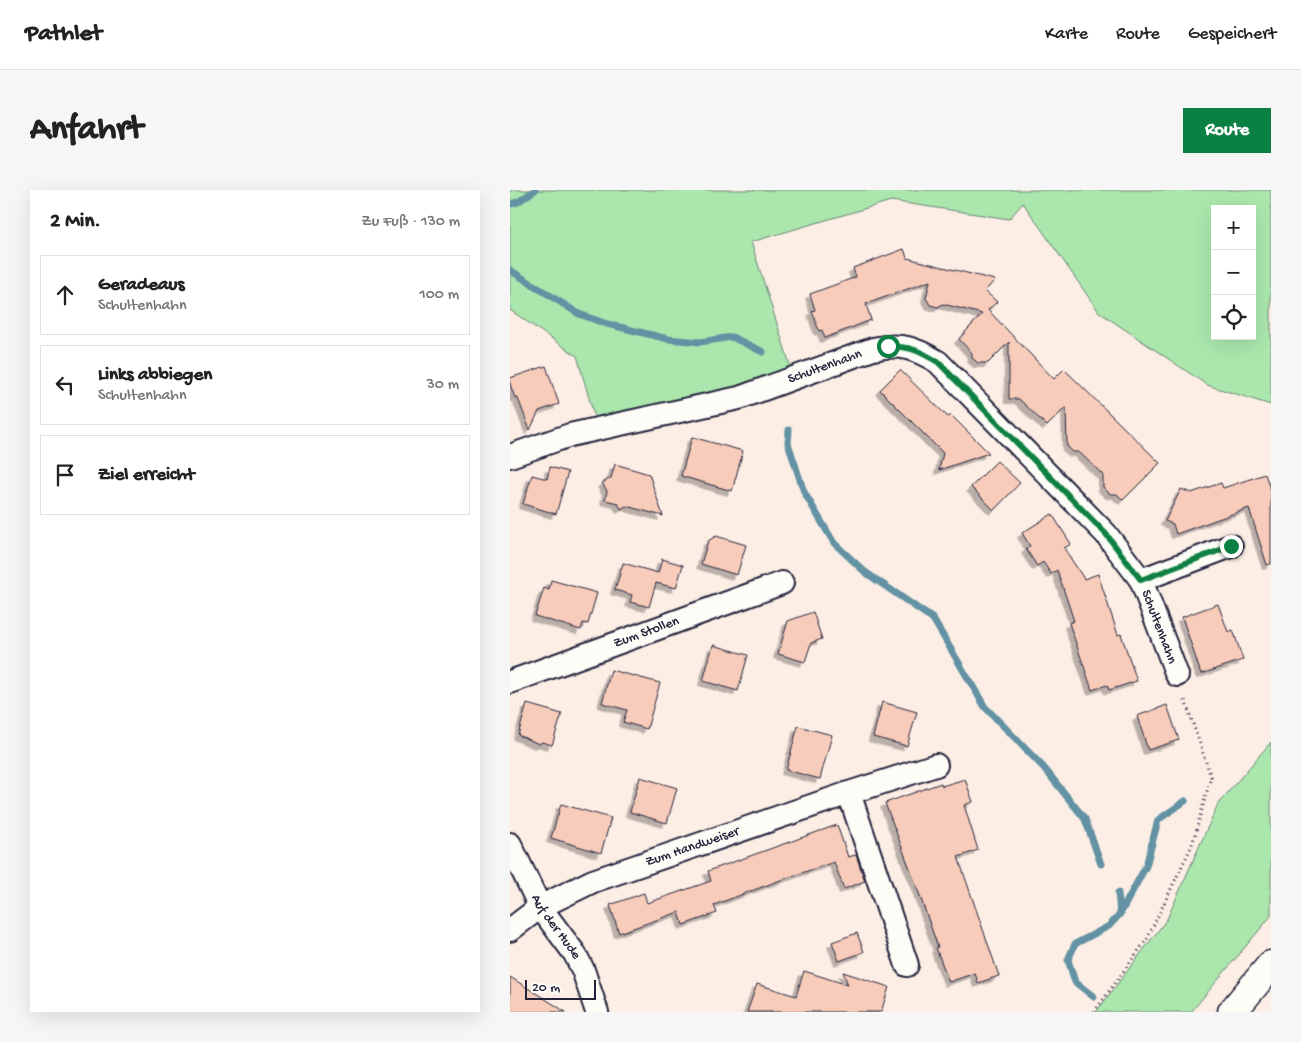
<!DOCTYPE html>
<html lang="de">
<head>
<meta charset="utf-8">
<style>
	body { margin:0; font-family:"Gochi Hand",sans-serif; background:#f6f6f6; color:#222 }
	.controls { position:absolute; right:15px; top:15px; display:grid; overflow:hidden; border-radius:0px; box-shadow:0 5px 20px #0002 }
	.controls button { width:45px; height:45px; display:grid; place-items:center; padding:0; border:0; border-bottom:1px solid #e0e0e0; background:#fff; color:#222; font:25px sans-serif }
	.scale { position:absolute; left:15px; bottom:12px; width:71px; box-sizing:border-box; padding-left:5px; border:2px solid #22223b; border-top:0; font-size:14px; line-height:18px; white-space:nowrap; color:#22223b; -webkit-text-stroke:4px #fdfcf7; paint-order:stroke }
	.stop { position:absolute; width:15px; height:15px; margin:-11px; border:4px solid #0b8043; border-radius:50%; background:#fff }
	.stop.end { background:#0b8043; border-color:#fff; box-shadow:0 1px 5px #0008 }
	.list { margin:0; padding:0; list-style:none }
	h2 { display:flex; justify-content:space-between; align-items:center; height:65px; margin:0; padding:0 20px; font-size:21px }
	h2 small { font-size:16px; font-weight:400; color:#767676 }
	.list li { display:grid; grid-template-columns:32px 1fr auto; gap:15px; align-items:center; box-sizing:border-box; height:80px; margin:0 10px 10px; padding:0 10px; border:1px solid #e0e0e0; border-radius:0px }
	.list b { display:block; font-size:19px; white-space:nowrap }
	.list p { margin:0; font-size:16px; white-space:nowrap; color:#767676 }
	.list em { font-size:16px; font-style:normal; color:#767676 }
	.icon { flex:none; width:28px; height:28px; fill:none; stroke:currentColor; stroke-width:2; stroke-linecap:round; stroke-linejoin:round }
	.map { position:relative; flex:none; width:761px; height:822px; overflow:hidden; border-radius:0px }
	header { display:flex; align-items:center; gap:30px; box-sizing:border-box; height:70px; padding:0 25px; background:#fff; border-bottom:1px solid #e0e0e0 }
	header strong { font-size:24px }
	nav { display:flex; gap:28px; margin-inline-start:auto; font-size:18px }
	.intro { display:flex; align-items:center; justify-content:space-between; box-sizing:border-box; height:120px; padding:0 30px }
	h1 { margin:0; font-size:35px }
	.button { padding:12px 22px; border-radius:0px; background:#0b8043; color:#fff; font-size:18px; font-weight:700 }
	main { display:flex; gap:30px; padding:0 30px }
	aside { flex:1; background:#fff; border-radius:0px; box-shadow:0 5px 20px #0002 }
	.map>svg:first-child { display:block }
	.green { fill:#abe7ad; stroke:#668474; fill-rule:evenodd }
	.lines { fill:none; stroke-linecap:round; stroke-linejoin:round }
	.stream { stroke:#6292a3; stroke-width:7 }
	.building { fill:#f8ccba; stroke:#22223b; filter:url(#shadow) }
	.street-casing { stroke:#22223b; stroke-width:26 }
	.primary-casing { stroke:#22223b; stroke-width:31 }
	.path { stroke:#22223b; stroke-width:3; stroke-dasharray:1 4; stroke-linecap:butt }
	.street { stroke:#fdfcf7; stroke-width:22 }
	.primary { stroke:#fdfcf7; stroke-width:28 }
	.route { stroke:#0b8043; stroke-width:6 }
	.labels { text-anchor:middle; dominant-baseline:central; stroke-width:5; stroke-linejoin:round; paint-order:stroke }
	.street-label { font-size:14px; fill:#22223b; stroke:#fdfcf7 }
</style>
</head>
<body>
<header>
<strong>Pathlet</strong>
<nav><a>Karte</a><a>Route</a><a>Gespeichert</a></nav>
</header>
<div class="intro"><h1>Anfahrt</h1><a class="button">Route</a></div>
<main>
<aside>
<h2>2 Min.<small>Zu Fuß · 130 m</small></h2>
<ul class="list">
<li><svg class="icon" aria-label="ahead" viewBox="0 0 24 24"><path d="M12 20V5M6 11l6-6 6 6"/></svg><div><b>Geradeaus</b><p>Schultenhahn</p></div><em>100 m</em></li>
<li><svg class="icon" aria-label="left" viewBox="0 0 24 24"><path d="M17 20v-9H6M10 6l-5 5 5 5"/></svg><div><b>Links abbiegen</b><p>Schultenhahn</p></div><em>30 m</em></li>
<li><svg class="icon" aria-label="arrive" viewBox="0 0 24 24"><path d="M6 21V4h12l-3 4 3 4H6"/></svg><div><b>Ziel erreicht</b></div></li>
</ul>
</aside>
<div class="map">
<svg width="761" height="822" viewBox="0 0 761 822">
	<defs>
		<filter id="shadow"><feDropShadow dx="-4.5" dy="4.5" stdDeviation="0" flood-color="#0004"/></filter>
	</defs>
	<rect width="100%" height="100%" fill="#fceee5"/>
	<filter id="ink" filterUnits="userSpaceOnUse"><feTurbulence type="fractalNoise" baseFrequency=".02" numOctaves="2"/><feDisplacementMap in="SourceGraphic" scale="10" xChannelSelector="R" yChannelSelector="G"/><feConvolveMatrix kernelMatrix="1 2 1 2 8 2 1 2 1" color-interpolation-filters="sRGB"/></filter>
	<g filter="url(#ink)">
		<!-- green -->
		<path class="green" d="M 0,0 L 761,0 L 761,215 L 697,195 L 589,122 L 513,13 L 499,29 L 381,11 L 241,52 L 281,178 L 218,201 L 85,229 L 67,166 L 0,120 ZM 705,19 L 742,19 L 742,146 L 705,146 Z
			M 761,552 L 761,726 L 681,822 L 586,822 L 657,729 L 708,614 Z"/>
		<g class="lines">
			<!-- stream -->
			<path class="stream" d="M 0,14 L 8,12 L 25,0
				M 0,80 L 69,124 L 97,134 L 158,149 L 190,152 L 222,147 L 253,162
				M 279,240 L 278,253 L 294,302 L 324,353 L 355,382 L 423,429 L 475,517 L 534,578 L 575,629 L 591,674
				M 608,703 L 610,724 L 636,676 L 648,630 L 675,611
				M 584,807 L 565,792 L 558,770 L 565,754 L 599,736 L 610,724"/>
		</g>
		<!-- building -->
		<path class="building" d="M 394,59 L 397,68 L 485,90 L 475,101 L 487,112 L 478,120 L 544,189 L 554,179 L 650,273 L 613,310 L 607,304 L 600,304 L 593,297 L 593,285 L 569,262 L 563,262 L 557,256 L 556,217 L 537,236 L 509,209 L 499,209 L 499,152 L 478,173 L 468,173 L 462,168 L 462,163 L 449,149 L 472,124 L 433,114 L 428,117 L 420,115 L 416,108 L 420,91 L 356,114 L 361,130 L 315,148 L 312,140 L 309,141 L 302,121 L 305,120 L 300,104 L 346,87 L 343,78 Z
			M 36,176 L 49,214 L 29,221 L 20,240 L 7,206 L 5,208 L 0,194 L 0,188 Z
			M 390,180 L 438,227 L 441,225 L 479,263 L 429,280 L 433,263 L 370,200 Z
			M 182,247 L 233,261 L 222,301 L 171,286 Z
			M 487,271 L 510,293 L 484,320 L 461,297 Z
			M 105,274 L 139,284 L 153,326 L 116,316 L 111,319 L 108,313 L 95,310 L 97,301 L 92,293 L 101,288 Z
			M 40,277 L 58,282 L 46,324 L 13,314 L 22,285 L 37,289 Z
			M 755,284 L 761,302 L 761,374 L 757,375 L 739,318 L 666,344 L 663,334 L 655,331 L 671,299 L 681,303 L 711,293 L 713,298 Z
			M 542,324 L 561,354 L 554,358 L 574,389 L 588,384 L 608,445 L 611,444 L 627,491 L 599,500 L 597,495 L 582,500 L 559,433 L 564,431 L 547,380 L 541,384 L 533,372 L 527,376 L 516,359 L 520,356 L 512,343 Z
			M 206,346 L 236,355 L 227,385 L 191,374 L 198,351 Z
			M 152,369 L 173,375 L 166,398 L 146,393 L 139,417 L 120,412 L 122,405 L 105,400 L 113,373 L 148,383 Z
			M 41,390 L 87,403 L 78,434 L 73,433 L 71,440 L 25,426 L 34,398 L 39,400 Z
			M 708,414 L 718,442 L 723,440 L 733,470 L 691,484 L 672,427 Z
			M 303,422 L 312,449 L 301,453 L 295,472 L 268,464 L 278,431 Z
			M 203,455 L 238,465 L 228,501 L 193,491 Z
			M 101,480 L 150,493 L 137,539 L 113,532 L 117,520 L 92,513 Z
			M 372,512 L 407,522 L 397,556 L 363,547 Z
			M 17,514 L 52,524 L 42,555 L 32,552 L 29,554 L 8,545 Z
			M 657,515 L 669,550 L 638,560 L 627,526 Z
			M 288,536 L 322,545 L 310,589 L 276,580 Z
			M 130,587 L 167,598 L 157,633 L 120,622 Z
			M 455,589 L 463,612 L 454,615 L 468,660 L 448,667 L 489,786 L 468,793 L 465,783 L 439,792 L 426,758 L 428,757 L 405,692 L 375,613 L 431,593 L 432,596 Z
			M 51,614 L 101,628 L 91,663 L 41,648 Z
			M 327,635 L 338,667 L 346,665 L 355,691 L 334,699 L 324,672 L 268,691 L 204,715 L 207,723 L 173,735 L 169,722 L 109,743 L 100,715 L 134,703 L 137,713 L 201,691 L 198,681 Z
			M 347,743 L 354,762 L 329,771 L 322,752 Z
			M 294,781 L 338,795 L 333,782 L 379,797 L 371,822 L 237,822 L 247,794 L 286,806 Z
			M 0,787 L 56,822 L 0,822 Z"/>
		<g class="lines">
			<!-- street casing -->
			<g class="street-casing">
				<g id="street">
					<path id="s1" d="M 0,266 L 60,245 L 229,208 L 363,159 C 391,153 405,158 428,172 L 596,344 L 631,390 L 667,485"/>
					<path d="M 631,390 L 721,356"/>
					<path id="s2" d="M 0,492 L 272,393"/>
					<path d="M 339,603 L 397,775"/>
					<path id="s3" d="M 0,654 L 30,717 L 65,764 L 73,780 L 87,822"/>
					<path id="s4" d="M 0,740 L 30,717 L 83,691 L 339,603 L 426,575"/>
				</g>
			</g>
			<!-- primary casing -->
			<g class="primary-casing">
				<path id="primary" d="M 722,822 L 761,775"/>
			</g>
			<!-- path -->
			<path class="path" d="M 584,822 L 637,749 L 682,655 L 701,587 L 674,507"/>
			<!-- street -->
			<use href="#street" class="street"/>
			<!-- primary -->
			<use href="#primary" class="primary"/>
		</g>
	</g>
	<g class="lines" filter="url(#ink)">
		<!-- route -->
		<path class="route" d="M 378,156 C 401,157 408,160 428,172 L 596,344 L 631,390 L 721,356"/>
	</g>
	<g class="labels">
		<!-- street labels -->
		<g class="street-label">
			<text stroke="none"><textPath href="#s1" startOffset="328">Schultenhahn</textPath></text>
			<text stroke="none"><textPath href="#s1" startOffset="796">Schultenhahn</textPath></text>
			<text stroke="none"><textPath href="#s2" startOffset="145">Zum Stollen</textPath></text>
			<text stroke="none"><textPath href="#s4" startOffset="202">Zum Handweiser</textPath></text>
			<text stroke="none"><textPath href="#s3" startOffset="95">Auf der Hude</textPath></text>
		</g>
	</g>
</svg>
<div class="controls">
<button>+</button>
<button>−</button>
<button><svg class="icon" aria-label="locate" viewBox="0 0 24 24"><circle cx="12" cy="12" r="6"/><path d="M12 2v4M12 18v4M2 12h4M18 12h4"/></svg></button>
</div>
<div class="scale">20 m</div>
<div class="stop" style="left:378px;top:156px"></div>
<div class="stop end" style="left:721px;top:356px"></div>
</div>
</main>
</body>
</html>
